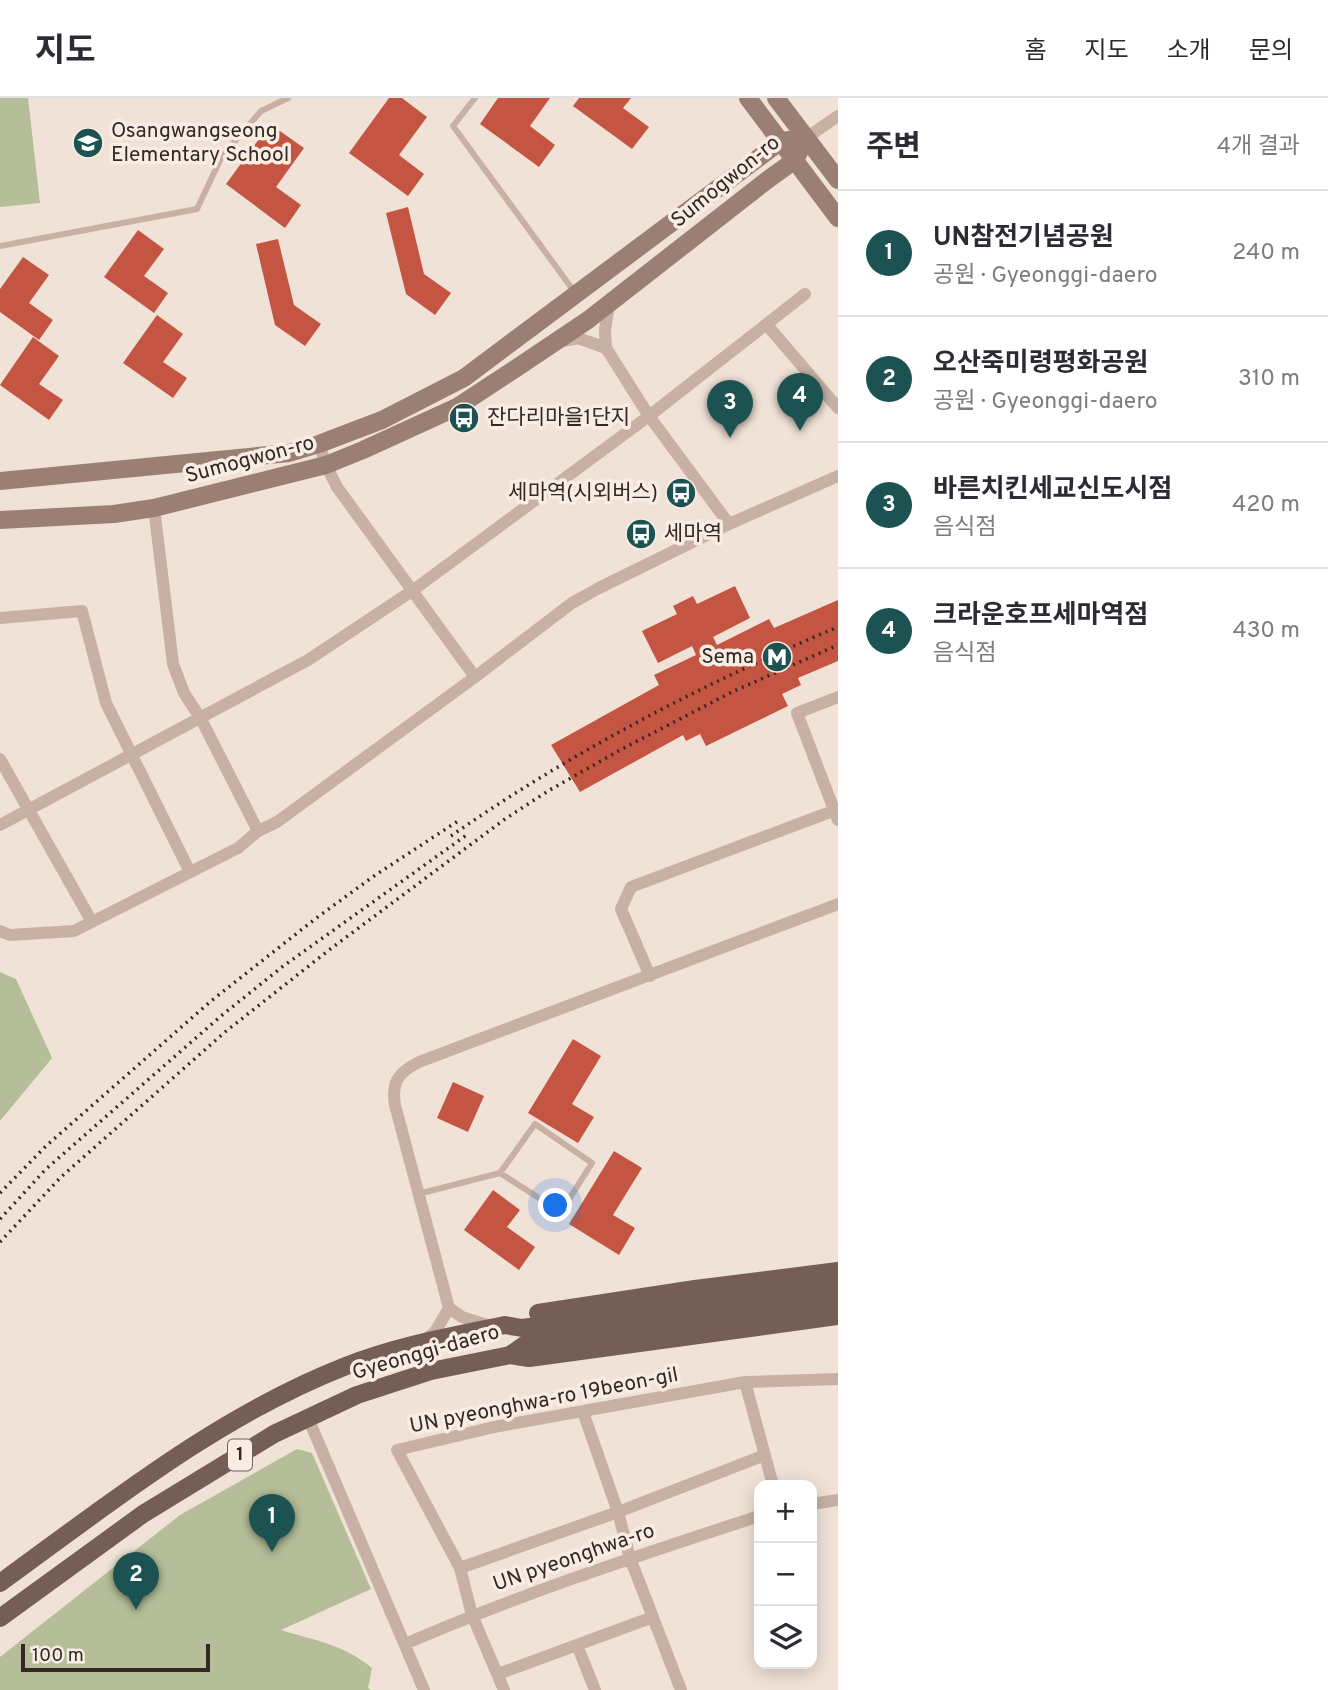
<!DOCTYPE html>
<html lang="ko">
<head>
<meta charset="utf-8">
<style>
	body { margin:0; font-family:Overpass,"Noto Sans KR",sans-serif; background:#f7f7f7; color:#2b2b33 }
	.controls { position:absolute; right:21px; bottom:21px; display:grid; overflow:hidden; border-radius:14px; box-shadow:0 4px 18px #0003 }
	.controls button { width:63px; height:63px; display:grid; place-items:center; padding:0; border:0; border-bottom:2px solid #e1e1e2; background:#fff; color:#2b2b33; font:35px sans-serif }
	.scale { position:absolute; left:21px; bottom:18px; width:189px; box-sizing:border-box; padding-left:7px; border:4px solid #332825; border-top:0; font-size:19px; line-height:24px; white-space:nowrap; color:#332825; -webkit-text-stroke:5px #f8ece3; paint-order:stroke }
	.you { position:absolute; left:556px; top:1108px; width:24px; height:24px; margin:-18px; border:5px solid #fff; border-radius:50%; background:#1a73e8; box-shadow:0 0 0 10px #1a73e833 }
	.badge { display:grid; place-items:center; width:46px; height:46px; border-radius:50%; background:#1c5352; color:#fff; font-size:23px; font-weight:700 }
	.pin { position:absolute; translate:-50% -58px; filter:drop-shadow(0 2px 4px #0008) }
	.pin::after { content:''; position:absolute; top:37px; width:24px; height:21px; background:inherit; clip-path:polygon(0 0,100% 0,50% 100%) }
	.list { margin:0; padding:0; list-style:none }
	h2 { display:flex; justify-content:space-between; align-items:center; height:91px; margin:0; padding:0 28px; font-size:30px }
	h2 small { font-size:23px; font-weight:400; color:#7c7c81 }
	.list li { display:grid; grid-template-columns:46px 1fr auto; gap:21px; align-items:center; box-sizing:border-box; height:126px; padding:0 28px; border-top:2px solid #e1e1e2 }
	.list b { display:block; font-size:26px; white-space:nowrap }
	.list p { margin:0; font-size:23px; white-space:nowrap; color:#7c7c81 }
	.list em { font-size:23px; font-style:normal; color:#7c7c81 }
	.icon { flex:none; width:38px; height:38px; fill:none; stroke:currentColor; stroke-width:2; stroke-linecap:round; stroke-linejoin:round }
	.map { position:relative; flex:none; width:838px; height:1592px; overflow:hidden }
	header { display:flex; align-items:center; gap:42px; box-sizing:border-box; height:98px; padding:0 35px; background:#fff; border-bottom:2px solid #e1e1e2 }
	header strong { font-size:33px }
	nav { display:flex; gap:38px; margin-inline-start:auto; font-size:24px }
	main { display:flex }
	aside { flex:1; background:#fff }
	.map>svg:first-child { display:block }
	.green { fill:#b5be98 }
	.building { fill:#c45542 }
	.lines { fill:none; stroke-linecap:round; stroke-linejoin:round }
	.lane { stroke:#c8b1a4; stroke-width:6 }
	.street { stroke:#c8b1a4; stroke-width:12 }
	.secondary { stroke:#9b7f75; stroke-width:18 }
	.primary { stroke:#755e56; stroke-width:18 }
	.rail { stroke:#332825; stroke-width:3.5; stroke-dasharray:2 5; stroke-linecap:butt }
	.labels { text-anchor:middle; dominant-baseline:central; stroke-width:7; stroke-linejoin:round; paint-order:stroke }
	.shield { fill:#f8ece3; stroke:#6e635e; stroke-width:2 }
	.shield-label { font-size:19px; font-weight:bold; fill:#332825 }
	.poi-label { font-size:21px; fill:#332825; stroke:#f8ece3; text-anchor:start }
	.street-label { font-size:21px; fill:#332825; stroke:#f8ece3 }
</style>
</head>
<body>
<header>
<strong>지도</strong>
<nav><a>홈</a><a>지도</a><a>소개</a><a>문의</a></nav>
</header>
<main>
<div class="map">
<svg width="838" height="1592" viewBox="0 0 838 1592">
	<rect width="100%" height="100%" fill="#f0e2d7"/>
	<!-- green -->
	<path class="green" d="M 0,0 L 28,0 L 40,105 L 0,109 Z
		M 0,874 L 16,881 L 52,960 L 0,1023 Z
		M 297,1351 L 312,1355 L 371,1491 L 281,1532 C 316,1543 343,1546 372,1570 L 368,1590 L 371,1592 L 0,1592 L 0,1559 L 180,1417 Z"/>
	<!-- building -->
	<path class="building" d="M 389,0 L 402,0 L 427,19 L 399,57 L 424,76 L 408,98 L 349,55 Z
		M 498,0 L 550,0 L 530,28 L 555,47 L 539,69 L 480,26 Z
		M 579,0 L 631,0 L 623,10 L 649,29 L 632,51 L 573,8 Z
		M 270,26 L 304,50 L 276,89 L 301,107 L 285,130 L 226,86 Z
		M 408,109 L 424,176 L 451,195 L 435,217 L 406,196 L 386,115 Z
		M 138,132 L 164,151 L 144,178 L 168,195 L 154,215 L 104,179 Z
		M 278,141 L 294,207 L 321,226 L 305,248 L 275,227 L 256,146 Z
		M 23,159 L 49,177 L 29,205 L 53,222 L 39,242 L 0,214 L 0,191 Z
		M 157,217 L 183,236 L 163,264 L 187,280 L 173,300 L 123,265 Z
		M 33,239 L 59,258 L 39,286 L 63,302 L 49,322 L 0,287 Z
		M 735,488 L 750,520 L 713,539 L 717,547 L 769,521 L 774,530 L 838,502 L 838,563 L 798,580 L 801,587 L 782,596 L 788,608 L 706,648 L 700,636 L 686,643 L 683,637 L 580,694 L 551,647 L 659,587 L 654,577 L 696,557 L 692,548 L 658,565 L 642,533 L 677,516 L 673,508 L 693,498 L 697,506 Z
		M 573,941 L 601,958 L 572,1006 L 594,1019 L 578,1045 L 528,1015 Z
		M 453,984 L 484,998 L 468,1034 L 437,1020 Z
		M 614,1053 L 642,1070 L 613,1117 L 635,1130 L 619,1157 L 569,1126 Z
		M 493,1092 L 520,1112 L 507,1129 L 535,1149 L 519,1172 L 464,1132 Z"/>
	<g class="lines">
		<!-- lane -->
		<path class="lane" d="M 475,0 L 453,28 L 576,196
			M 0,148 L 197,111 L 222,58 L 261,13 L 288,0
			M 418,1096 L 500,1075 L 535,1026 L 592,1065 L 561,1114 L 500,1075"/>
		<!-- street -->
		<path class="street" d="M 806,40 L 838,18
			M 609,206 L 605,232 L 606,250 L 649,318 L 729,426
			M 767,227 L 838,310
			M 563,243 L 578,240 L 606,250
			M 319,346 L 326,367 L 337,389 L 475,579 L 572,505 L 599,490 L 729,426 L 838,378
			M 154,410 L 173,566 L 184,595 L 201,621 L 258,733 L 277,724 L 475,579
			M 0,520 L 82,513 L 106,605 L 190,774
			M 838,599 L 797,615 L 838,722
			M 0,661 L 92,824
			M 0,727 L 308,562 L 412,493 L 649,318 L 805,196
			M 0,833 L 10,837 L 74,833 L 238,750 L 258,733
			M 650,878 L 621,811 L 631,789 L 838,711
			M 490,1228 L 462,1219 L 449,1210 L 395,1007 C 391,984 399,974 419,964 L 838,806
			M 424,1243 L 435,1234 L 449,1210
			M 745,1284 L 773,1387
			M 583,1314 L 618,1414 L 630,1460 L 681,1592
			M 308,1320 L 424,1592
			M 812,1406 L 838,1402
			M 460,1470 L 618,1414 L 765,1357
			M 405,1546 C 520,1496 640,1457 759,1418
			M 577,1547 L 595,1592
			M 498,1576 L 653,1519
			M 504,1592 L 472,1517 L 460,1470 L 397,1352 L 494,1329 L 745,1284 L 838,1281"/>
		<!-- secondary -->
		<path class="secondary" d="M 748,0 L 838,120
			M 776,0 L 838,82
			M 0,383 L 289,355 L 319,346 L 382,322 L 464,280 L 781,43 L 806,40
			M 0,422 L 114,416 L 154,410 L 326,367 L 363,352 L 457,309 L 515,271 L 588,222 L 766,83 L 795,62 L 806,40"/>
		<!-- primary -->
		<path class="primary" d="M 538,1215 L 695,1191 L 838,1173
			M 510,1257 L 529,1260 L 838,1218
			M 0,1485 C 109,1406 218,1318 346,1268 C 396,1248 452,1238 505,1227 L 522,1230 L 838,1187
			M 0,1520 L 143,1416 L 274,1336 L 357,1297 L 431,1273 L 510,1257 L 526,1246 L 838,1200"/>
		<!-- rail -->
		<path class="rail" d="M 451,738 C 568,656 706,584 838,529
			M 0,1095 L 46,1048 L 211,903 L 315,821 L 374,778 L 458,723
			M 0,1121 L 46,1071 L 221,918 L 282,869 L 468,736
			M 0,1144 L 61,1079 L 225,934 L 329,852 L 505,721 L 548,693 L 622,651 L 734,593 L 838,547"/>
	</g>
	<!-- icons -->
	<defs>
		<g id="school-disc" transform="scale(1.575)"><circle r="9.5" fill="#1c5352" stroke="#f8ece3"/><path d="M0-5L7-2L0 1L-7-2ZM-4 1L0 2.5L4 1V4Q0 6-4 4Z" fill="#fff"/></g>
		<g id="bus-disc" transform="scale(1.575)"><circle r="9.5" fill="#1c5352" stroke="#f8ece3"/><path d="M-5-6H5V4H4V6H2V4H-2V6H-4V4H-5ZM-3.5-4V0h7V-4ZM-3.5 1.2v1.5H-2V1.2ZM2 1.2v1.5H3.5V1.2Z" fill="#fff"/></g>
		<g id="metro-disc" transform="scale(1.575)"><circle r="9.5" fill="#1c5352" stroke="#f8ece3"/><path d="M-5.5 5V-5H-3L0 0L3-5H5.5V5H3V-.5L0 4L-3-.5V5Z" fill="#fff"/></g>
	</defs>
	<g fill-rule="evenodd">
		<use href="#school-disc" x="88" y="45"/>
		<use href="#bus-disc" x="464" y="320"/>
		<use href="#bus-disc" x="681" y="395"/>
		<use href="#bus-disc" x="641" y="436"/>
		<use href="#metro-disc" x="777" y="559"/>
	</g>
	<g class="labels">
		<!-- shield labels -->
		<rect class="shield" x="228" y="1341.5" width="24" height="31" rx="5"/>
		<g class="shield-label">
			<text x="240" y="1357">1</text>
		</g>
		<!-- poi labels -->
		<g class="poi-label">
			<text x="111" y="33">Osangwangseong<tspan x="111" dy="24">Elementary School</tspan></text>
			<text x="487" y="320">잔다리마을1단지</text>
			<text x="658" y="395" text-anchor="end">세마역(시외버스)</text>
			<text x="664" y="436">세마역</text>
			<text x="754" y="559" text-anchor="end">Sema</text>
		</g>
		<!-- street labels -->
		<g class="street-label">
			<text transform="translate(726 84) rotate(-39)">Sumogwon-ro</text>
			<text transform="translate(250 362) rotate(-15)">Sumogwon-ro</text>
			<text transform="translate(426 1255) rotate(-16)">Gyeonggi-daero</text>
			<text transform="translate(544 1303) rotate(-11)">UN pyeonghwa-ro 19beon-gil</text>
			<text transform="translate(574 1460) rotate(-19)">UN pyeonghwa-ro</text>
		</g>
	</g>
</svg>
<div class="controls">
<button>+</button>
<button>−</button>
<button><svg class="icon" aria-label="layers" viewBox="0 0 24 24"><path d="M12 4l9 5-9 5-9-5zM3 14l9 5 9-5"/></svg></button>
</div>
<div class="scale">100 m</div>
<div class="you"></div>
<div class="pin badge" style="left:272px;top:1454px">1</div>
<div class="pin badge" style="left:136px;top:1512px">2</div>
<div class="pin badge" style="left:730px;top:340px">3</div>
<div class="pin badge" style="left:800px;top:333px">4</div>
</div>
<aside>
<h2>주변<small>4개 결과</small></h2>
<ul class="list">
<li><span class="badge">1</span><div><b>UN참전기념공원</b><p>공원 · Gyeonggi-daero</p></div><em>240 m</em></li>
<li><span class="badge">2</span><div><b>오산죽미령평화공원</b><p>공원 · Gyeonggi-daero</p></div><em>310 m</em></li>
<li><span class="badge">3</span><div><b>바른치킨세교신도시점</b><p>음식점</p></div><em>420 m</em></li>
<li><span class="badge">4</span><div><b>크라운호프세마역점</b><p>음식점</p></div><em>430 m</em></li>
</ul>
</aside>
</main>
</body>
</html>
